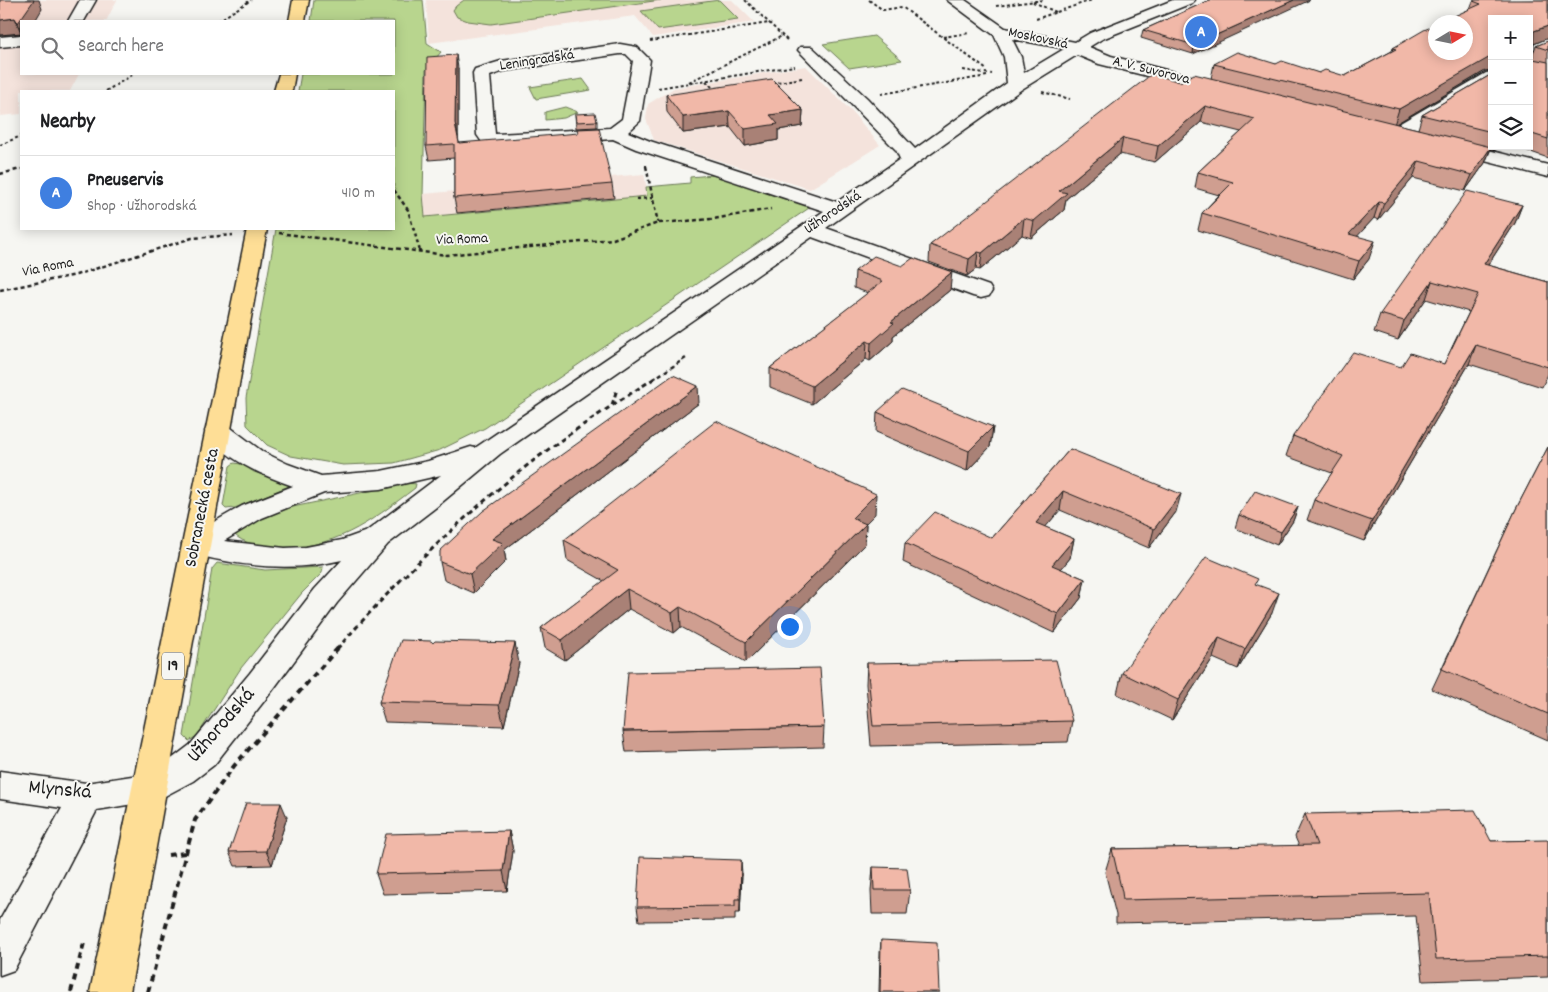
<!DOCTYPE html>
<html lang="en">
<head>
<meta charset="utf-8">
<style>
	body { margin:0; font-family:Dekko,sans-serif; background:#f2f2f2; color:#202124 }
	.controls { position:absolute; right:15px; top:15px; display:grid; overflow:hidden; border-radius:0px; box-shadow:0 2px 12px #0003 }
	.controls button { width:45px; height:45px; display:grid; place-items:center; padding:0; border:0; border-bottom:1px solid #e0e0e0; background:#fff; color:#202124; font:25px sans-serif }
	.compass { position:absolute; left:1428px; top:15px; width:45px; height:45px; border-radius:50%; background:#fff; box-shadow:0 2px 12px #0003; rotate:80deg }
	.you { position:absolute; left:789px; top:626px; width:18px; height:18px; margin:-12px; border:4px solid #fff; border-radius:50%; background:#1a73e8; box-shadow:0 0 0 8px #1a73e833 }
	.badge { display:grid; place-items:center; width:32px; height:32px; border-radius:50%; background:#0f766e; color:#fff; font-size:16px; font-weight:700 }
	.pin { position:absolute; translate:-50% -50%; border:2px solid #fff; box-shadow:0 1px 5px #0006 }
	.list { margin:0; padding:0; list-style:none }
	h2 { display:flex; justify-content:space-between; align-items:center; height:65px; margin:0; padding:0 20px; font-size:21px }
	h2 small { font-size:16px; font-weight:400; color:#757577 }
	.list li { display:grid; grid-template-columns:32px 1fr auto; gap:15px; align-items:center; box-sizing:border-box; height:75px; padding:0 20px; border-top:1px solid #e0e0e0 }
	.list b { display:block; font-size:19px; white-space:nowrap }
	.list p { margin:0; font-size:16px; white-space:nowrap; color:#757577 }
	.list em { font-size:16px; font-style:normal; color:#757577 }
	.icon { flex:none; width:28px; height:28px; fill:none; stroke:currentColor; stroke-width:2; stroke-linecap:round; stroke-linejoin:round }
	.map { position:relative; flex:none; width:1548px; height:992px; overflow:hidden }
	.search { position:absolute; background:#fff; box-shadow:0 2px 12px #0003; left:20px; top:20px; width:375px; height:55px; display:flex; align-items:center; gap:12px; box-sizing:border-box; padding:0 18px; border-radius:0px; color:#757577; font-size:19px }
	.panel { position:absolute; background:#fff; box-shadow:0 2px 12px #0003; left:20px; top:90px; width:375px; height:140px; border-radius:0px }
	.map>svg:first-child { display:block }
	.built { fill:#f4e3dc }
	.green { fill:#b8d58e; stroke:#6a7855 }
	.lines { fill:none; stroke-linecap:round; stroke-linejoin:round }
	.minor-casing { stroke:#1c1c1c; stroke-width:3 }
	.major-casing { stroke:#1c1c1c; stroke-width:3 }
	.path-far3 { stroke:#1c1c1c; stroke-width:2; stroke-dasharray:3 2.5; stroke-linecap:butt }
	.path-far2 { stroke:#1c1c1c; stroke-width:2.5; stroke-dasharray:4 3; stroke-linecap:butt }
	.path-far1 { stroke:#1c1c1c; stroke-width:3; stroke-dasharray:5 4; stroke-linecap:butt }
	.path { stroke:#1c1c1c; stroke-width:4; stroke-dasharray:6 5; stroke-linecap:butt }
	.minor { fill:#f6f6f2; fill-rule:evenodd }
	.major { fill:#fede96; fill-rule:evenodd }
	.wall { fill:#cf9e90; stroke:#1c1c1c }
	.shaded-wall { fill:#a98176; stroke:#1c1c1c }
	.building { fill:#f1b8a8; stroke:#1c1c1c }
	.labels { text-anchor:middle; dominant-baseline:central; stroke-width:4; stroke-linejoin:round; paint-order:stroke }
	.far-street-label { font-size:15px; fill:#1c1c1c; stroke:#f6f6f2 }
	.shield { fill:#f6f6f2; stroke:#5d5d5c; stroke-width:1 }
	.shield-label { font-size:16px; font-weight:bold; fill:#1c1c1c }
	.street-label { font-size:18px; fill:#1c1c1c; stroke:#f6f6f2 }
	.near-street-label { font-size:21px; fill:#1c1c1c; stroke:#f6f6f2 }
</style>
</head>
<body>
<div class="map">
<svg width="1548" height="992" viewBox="0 0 1548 992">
	<rect width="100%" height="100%" fill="#f6f6f2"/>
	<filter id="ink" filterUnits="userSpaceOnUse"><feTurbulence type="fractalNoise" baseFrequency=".02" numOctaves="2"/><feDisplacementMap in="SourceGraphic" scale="10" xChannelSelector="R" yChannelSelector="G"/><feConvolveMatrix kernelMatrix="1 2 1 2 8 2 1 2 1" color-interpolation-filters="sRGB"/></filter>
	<g filter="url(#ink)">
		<!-- built -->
		<path class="built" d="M 0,0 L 117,0 L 106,21 L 21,21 L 21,74 L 79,74 L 70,91 L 21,91 L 21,114 L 0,116 Z
			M 426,0 L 732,0 L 754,22 L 653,37 L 635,16 L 429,43 Z
			M 806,66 L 852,112 L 880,145 L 810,189 L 654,140 L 646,119 L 648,104 L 674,88 Z
			M 644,174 L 648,196 L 425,217 L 423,194 Z"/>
		<!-- green -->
		<path class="green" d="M 314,0 L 423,0 L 427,43 L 441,52 L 426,70 L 423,194 L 425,217 L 647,196 L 646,187 L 690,183 L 690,177 L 712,175 L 723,176 L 812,206 L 485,428 L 440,450 L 394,463 L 343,465 L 291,456 L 267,445 L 247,425 L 246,398 L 276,229 L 394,229 L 394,91 L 298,91 L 301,74 L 394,74 L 394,21 L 311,21 Z
			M 464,0 L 661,0 L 491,24 L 468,21 L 457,17 L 453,10 L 456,6 Z
			M 719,0 L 738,19 L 658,30 L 641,11 Z
			M 874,36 L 902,60 L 849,68 L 823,44 Z
			M 583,79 L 591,90 L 536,99 L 530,87 Z
			M 565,107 L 578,112 L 564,118 L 545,120 L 545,112 Z
			M 234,463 L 241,464 L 254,472 L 288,483 L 289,486 L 235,508 L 226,509 L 223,506 L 230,466 Z
			M 408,483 L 416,484 L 415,488 C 369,523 333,551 273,547 C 261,546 243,544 234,534 L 268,514 L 288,508 Z
			M 217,563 L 265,570 L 323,567 L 322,573 L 302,593 L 241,668 L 197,736 L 189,741 L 184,736 L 212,569 Z"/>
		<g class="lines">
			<!-- minor casing -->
			<g class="minor-casing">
				<path id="minor" d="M 80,0 L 96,0 L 84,21 L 68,21 Z
					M 947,0 L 965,0 L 1005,28 L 1075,42 L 1090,33 L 1173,0 L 1195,0 L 1192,3 L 1102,39 L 1089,47 L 1111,56 L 1225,85 L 1228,89 L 1225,93 L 1219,94 L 1099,64 L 1077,55 L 1022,89 L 826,228 L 989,286 L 992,291 L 989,296 L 981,298 L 973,296 L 812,237 L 500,454 L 435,508 L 388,544 L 337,603 L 272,691 L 214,765 L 193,781 L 163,797 L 151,801 L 97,810 L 14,970 L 0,975 L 0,920 L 62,808 L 0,799 L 0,771 L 86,783 L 145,774 L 169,761 L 190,745 L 250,673 L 315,589 L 342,560 C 290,573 237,566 186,552 L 182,545 L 186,538 L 242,506 L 293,486 C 262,475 225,460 205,431 L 209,425 L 218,423 L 227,425 L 263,452 L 288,464 L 321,476 L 381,471 L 428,461 L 471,447 L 475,448 L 824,211 L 636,149 L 613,139 L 491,147 L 484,145 L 477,135 L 473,73 L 475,69 L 501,61 L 620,44 L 637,47 L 650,60 L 640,121 L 628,132 L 650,141 L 837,202 L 900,159 L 896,150 L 798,50 L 800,47 L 812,47 L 867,98 L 915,149 L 1007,83 L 1004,57 L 994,35 ZM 1012,39 L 1062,48 L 1064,49 L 1024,73 L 1021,57 ZM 620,54 L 626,54 L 633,61 L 622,119 L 610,128 L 495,134 L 490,76 L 504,71 ZM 441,475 L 367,531 L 342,540 L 306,547 L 285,548 L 224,541 L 262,518 L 324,493 L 381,489 Z
					M 21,35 L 21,45 L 0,47 L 0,37 Z
					M 1492,72 L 1492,84 L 1404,137 L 1397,139 L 1390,137 L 1388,133 L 1390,129 L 1486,73 Z
					M 1452,141 L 1548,165 L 1548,177 L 1445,151 L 1443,147 L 1445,143 Z"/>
			</g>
			<!-- major casing -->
			<g class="major-casing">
				<path id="major" d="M 293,0 L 309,0 L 305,21 L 289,21 Z
					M 279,74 L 295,74 L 292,91 L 274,91 Z
					M 247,229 L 267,229 L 130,992 L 90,992 Z"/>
			</g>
			<!-- path-far3 -->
			<path class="path-far3" d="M 745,0 L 788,41
				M 869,0 L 883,10 L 902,7 L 987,70
				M 1033,2 L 1056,12
				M 996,6 L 1044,0
				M 1036,19 L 1092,0
				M 218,21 L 251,0
				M 943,37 L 969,33
				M 650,41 L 769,23
				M 963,70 L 992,74
				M 706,81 L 716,91
				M 689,82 L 782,36
				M 772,83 L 802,78
				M 658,88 L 795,66
				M 106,91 L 134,74
				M 1042,92 L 1070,99
				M 881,94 L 987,76
				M 0,145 L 21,136
				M 646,165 L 646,167"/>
			<!-- path-far2 -->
			<path class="path-far2" d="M 646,166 L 658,223
				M 0,174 L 21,169
				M 394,190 L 408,210 L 420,251
				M 636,199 L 652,198
				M 279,233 L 446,255 L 613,239 L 658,223 L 713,219 L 771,209
				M 0,290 L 76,275 L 192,238 L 233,235
				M 653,379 L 686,358"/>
			<!-- path-far1 -->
			<path class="path-far1" d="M 612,405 L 617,389
				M 337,649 C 390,589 446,532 508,481 C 552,444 606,409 655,378"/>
			<!-- path -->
			<path class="path" d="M 168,855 L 185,853
				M 71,992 L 85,939
				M 148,992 L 195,820 L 234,766 L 338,648"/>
			<!-- minor -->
			<use href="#minor" class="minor"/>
			<!-- major -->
			<use href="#major" class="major"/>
		</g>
		<!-- wall -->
		<path class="wall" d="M 0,0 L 42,9 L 21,21 L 21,34 L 21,33 L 0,35 Z
			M 1210,0 L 1193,54 L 1141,38 L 1143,30 Z
			M 1548,0 L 1548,38 L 1534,44 L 1533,53 L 1536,46 L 1548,41 L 1548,158 L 1514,146 L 1529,146 L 1529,19 L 1492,19 L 1492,70 L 1485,71 L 1396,124 L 1418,129 L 1422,115 L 1492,74 L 1492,146 L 1498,146 L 1495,150 L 1491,149 L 1485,163 L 1465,191 L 1413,178 L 1378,220 L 1374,218 L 1357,236 L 1369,259 L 1353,279 L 1198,230 L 1202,213 L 1219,195 L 1195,188 L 1198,172 L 1241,132 L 1201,122 L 1155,162 L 1120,154 L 1066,199 L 1064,210 L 1031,238 L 1022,235 L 980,270 L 976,269 L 967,276 L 929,262 L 930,245 L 1180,82 L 1211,79 L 1214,64 L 1276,64 L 1319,73 L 1345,76 L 1392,51 L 1393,48 L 1470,9 L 1473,1 Z
			M 458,68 L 458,135 L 459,143 L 612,184 L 614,198 L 457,213 L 454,198 L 454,158 L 429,160 L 426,146 Z
			M 666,95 L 803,110 L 802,126 L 778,130 L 778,140 L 745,146 L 730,127 L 683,133 L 667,112 Z
			M 575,114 L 597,121 L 597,127 L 576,128 Z
			M 1522,205 L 1515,223 L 1488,265 L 1548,282 L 1548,374 L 1542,387 L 1469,364 L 1364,541 L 1307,520 L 1314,500 L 1332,473 L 1286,456 L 1293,436 L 1401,367 L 1444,364 L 1469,312 L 1426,299 L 1398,340 L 1374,332 L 1380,314 Z
			M 855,271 L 950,290 L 893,336 L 893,341 L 870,361 L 866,359 L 812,404 L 770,387 L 770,368 L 868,293 L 854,288 Z
			M 699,403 L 504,550 L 506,561 L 474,593 L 444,580 L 440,562 Z
			M 877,412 L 993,427 L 990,447 L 967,471 L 876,432 Z
			M 1548,447 L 1548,740 L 1432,689 L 1516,509 Z
			M 1070,449 L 1176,512 L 1149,548 L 1060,510 L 1045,527 L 1074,539 L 1070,558 L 1061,569 L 1085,579 L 1081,598 L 1054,633 L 903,562 L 905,543 L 992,538 Z
			M 1298,507 L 1293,521 L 1277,545 L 1235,528 L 1239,515 Z
			M 875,514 L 865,524 L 866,524 L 865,544 L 746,662 L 681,627 L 674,633 L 629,609 L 565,660 L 545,648 L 541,628 L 604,581 L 567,560 L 564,540 Z
			M 1256,584 L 1272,613 L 1238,669 L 1213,658 L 1172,720 L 1117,694 L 1122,673 Z
			M 433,643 L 519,663 L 504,726 L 385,722 L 379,702 Z
			M 867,663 L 1072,721 L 1068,742 L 871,746 L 866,684 Z
			M 824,727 L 823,747 L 626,752 L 623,731 Z
			M 1305,814 L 1491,841 L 1548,841 L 1548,977 L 1423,981 L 1416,916 L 1116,923 L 1116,915 L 1105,872 L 1112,849 L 1299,846 L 1295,837 Z
			M 287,817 L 272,865 L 235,866 L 229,852 Z
			M 509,831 L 513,851 L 507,891 L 383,894 L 376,874 Z
			M 873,867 L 910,890 L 907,914 L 872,914 L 871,891 Z
			M 742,874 L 740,913 L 735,913 L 735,920 L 639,921 L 637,907 Z
			M 881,940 L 939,992 L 879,992 L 880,953 Z"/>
		<!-- shaded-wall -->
		<path class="shaded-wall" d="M 25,0 L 39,0 L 42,9 L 35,21 L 21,21 L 21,31 L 18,23 Z
			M 1294,0 L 1310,0 L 1193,54 L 1194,45 Z
			M 15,18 L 21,33 L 0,35 L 0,20 Z
			M 1548,26 L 1548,38 L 1529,46 L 1534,31 Z
			M 456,55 L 458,68 L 458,137 L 455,123 Z
			M 1490,56 L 1492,56 L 1492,70 L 1485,71 L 1394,125 L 1399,109 Z
			M 1205,106 L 1201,122 L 1155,162 L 1158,146 Z
			M 803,110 L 802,126 L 778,130 L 778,140 L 745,146 L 745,129 L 770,115 Z
			M 729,111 L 730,127 L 683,133 L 683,117 Z
			M 1123,138 L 1120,154 L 1066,199 L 1064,210 L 1031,238 L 1034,221 L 1059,191 Z
			M 1491,147 L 1485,163 L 1465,191 L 1472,175 Z
			M 1419,161 L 1413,178 L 1378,220 L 1384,203 Z
			M 1379,202 L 1374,218 L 1344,251 L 1349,234 Z
			M 1522,205 L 1515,223 L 1477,282 L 1484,264 Z
			M 1024,218 L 1022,235 L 980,270 L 982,253 Z
			M 1375,241 L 1369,259 L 1353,279 L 1359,261 Z
			M 978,252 L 976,269 L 967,276 L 969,259 Z
			M 952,272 L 950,290 L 893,336 L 893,341 L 870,361 L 871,343 L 891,322 Z
			M 1432,281 L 1426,299 L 1398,340 L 1404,321 Z
			M 867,341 L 866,359 L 812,404 L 812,386 Z
			M 1476,345 L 1469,364 L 1364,541 L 1372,521 Z
			M 698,386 L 699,403 L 504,550 L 506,561 L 474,593 L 470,574 L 492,539 Z
			M 993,427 L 990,447 L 967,471 L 969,451 Z
			M 1063,491 L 1060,510 L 1033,542 L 1036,523 Z
			M 876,494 L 875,514 L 851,538 L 852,518 Z
			M 1181,494 L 1176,512 L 1149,548 L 1154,529 Z
			M 1298,507 L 1293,521 L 1277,545 L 1281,532 Z
			M 866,524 L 865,544 L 746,662 L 746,642 Z
			M 1074,539 L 1070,558 L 1049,584 L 1052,565 Z
			M 1085,579 L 1081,598 L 1054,633 L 1058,614 Z
			M 627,589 L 629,609 L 565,660 L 562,640 Z
			M 1279,593 L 1272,613 L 1238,669 L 1245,649 Z
			M 680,607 L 681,627 L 674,633 L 672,613 Z
			M 1219,638 L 1213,658 L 1172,720 L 1178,700 Z
			M 515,643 L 519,663 L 504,726 L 499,705 Z
			M 281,803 L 287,817 L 272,865 L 266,851 Z
			M 509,831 L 513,851 L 507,891 L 503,871 Z
			M 741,860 L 742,874 L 740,913 L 740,899 Z"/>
		<!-- building -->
		<path class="building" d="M 0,0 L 34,0 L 18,23 L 15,18 L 0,20 Z
			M 1210,0 L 1294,0 L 1194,45 L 1143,30 Z
			M 1475,0 L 1548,0 L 1548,26 L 1534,31 L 1533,59 L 1548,62 L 1548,139 L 1529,133 L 1529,19 L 1492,19 L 1492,56 L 1399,109 L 1214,64 L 1237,52 L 1276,64 L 1282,61 L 1319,73 L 1325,70 L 1345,76 L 1396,49 L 1393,48 L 1424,30 L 1436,25 L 1436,52 L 1466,52 L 1466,22 L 1441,22 L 1481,4 L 1473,1 Z
			M 1548,41 L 1548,50 L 1536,46 Z
			M 456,55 L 455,123 L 459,143 L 567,134 L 578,133 L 577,129 L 599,128 L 612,184 L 454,198 L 454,144 L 426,146 L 427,57 Z
			M 1152,74 L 1180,82 L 1194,74 L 1491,147 L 1472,175 L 1419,161 L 1384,203 L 1379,202 L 1349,234 L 1375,241 L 1359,261 L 1202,213 L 1233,182 L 1198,172 L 1255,119 L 1205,106 L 1158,146 L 1123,138 L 1059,191 L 1067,193 L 1034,221 L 1024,218 L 982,253 L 978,252 L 969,259 L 930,245 Z
			M 1492,74 L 1492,132 L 1422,115 Z
			M 772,79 L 803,110 L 770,115 L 778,124 L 745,129 L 729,111 L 683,117 L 666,95 Z
			M 595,113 L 597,121 L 576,122 L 575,114 Z
			M 1467,191 L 1522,205 L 1484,264 L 1548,282 L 1548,367 L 1476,345 L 1372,521 L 1314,500 L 1343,456 L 1293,436 L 1353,352 L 1401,367 L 1410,353 L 1444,364 L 1478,294 L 1432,281 L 1404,321 L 1380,314 Z
			M 874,256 L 902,266 L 913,258 L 952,272 L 891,322 L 894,323 L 871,343 L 867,341 L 812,386 L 770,368 L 883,281 L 855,271 Z
			M 673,375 L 698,386 L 492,539 L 503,543 L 470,574 L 440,562 L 440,551 L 483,511 Z
			M 902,390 L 993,427 L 969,451 L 877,412 Z
			M 716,421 L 876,494 L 852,518 L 866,524 L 746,642 L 680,607 L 672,613 L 627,589 L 562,640 L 541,628 L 618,570 L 564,540 Z
			M 1548,447 L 1548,714 L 1442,669 L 1516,509 Z
			M 1070,449 L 1181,494 L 1154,529 L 1063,491 L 1036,523 L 1074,539 L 1052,565 L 1085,579 L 1058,614 L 905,543 L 935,512 L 992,538 Z
			M 1255,491 L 1298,507 L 1281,532 L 1239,515 Z
			M 1206,557 L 1258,579 L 1255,584 L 1279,593 L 1245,649 L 1219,638 L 1178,700 L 1122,673 Z
			M 401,640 L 431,641 L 433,643 L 435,641 L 515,643 L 499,705 L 379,702 Z
			M 1056,660 L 1072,721 L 873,726 L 867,663 Z
			M 820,668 L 824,727 L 623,731 L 628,672 Z
			M 246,803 L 281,803 L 266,851 L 229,852 Z
			M 1475,810 L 1491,841 L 1547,840 L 1548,841 L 1548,956 L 1436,959 L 1429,893 L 1123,900 L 1122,892 L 1112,849 L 1317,845 L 1305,814 Z
			M 509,831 L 503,871 L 376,874 L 386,834 Z
			M 640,857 L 741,860 L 740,899 L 735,899 L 735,906 L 637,907 Z
			M 873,867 L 907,868 L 910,890 L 874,890 Z
			M 881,940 L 937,943 L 939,992 L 880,992 Z"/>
	</g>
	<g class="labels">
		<!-- far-street labels -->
		<g class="far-street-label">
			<text transform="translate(1038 39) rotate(12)">Moskovská</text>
			<text transform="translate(537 61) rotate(-9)">Leningradská</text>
			<text transform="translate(1151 71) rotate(14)">A. V. Suvorova</text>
			<text transform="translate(833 213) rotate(-34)">Užhorodská</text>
			<text transform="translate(462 240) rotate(-2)">Via Roma</text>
			<text transform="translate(48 268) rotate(-11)">Via Roma</text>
		</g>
		<!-- shield labels -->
		<rect class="shield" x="162" y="652.5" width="22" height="27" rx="4"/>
		<g class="shield-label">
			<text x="173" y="666">19</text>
		</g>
		<!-- street labels -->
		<g class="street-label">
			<text transform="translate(203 508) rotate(-79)">Sobranecká cesta</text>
		</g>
		<!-- near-street labels -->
		<g class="near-street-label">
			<text transform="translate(222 726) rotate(-49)">Užhorodská</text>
			<text transform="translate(60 791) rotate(5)">Mlynská</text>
		</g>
	</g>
</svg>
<div class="controls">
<button>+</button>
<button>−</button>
<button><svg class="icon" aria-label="layers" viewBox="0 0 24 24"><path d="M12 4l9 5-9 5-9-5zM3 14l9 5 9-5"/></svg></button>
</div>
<svg class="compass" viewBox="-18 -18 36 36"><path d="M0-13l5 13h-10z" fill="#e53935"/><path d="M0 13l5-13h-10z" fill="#757577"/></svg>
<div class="you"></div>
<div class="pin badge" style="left:1201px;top:32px;background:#3f7fe0">A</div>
<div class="search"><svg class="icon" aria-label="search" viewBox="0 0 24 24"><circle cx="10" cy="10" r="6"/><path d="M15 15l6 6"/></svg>Search here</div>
<section class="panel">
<h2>Nearby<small></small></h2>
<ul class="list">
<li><span class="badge" style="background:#3f7fe0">A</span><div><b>Pneuservis</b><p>Shop · Užhorodská</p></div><em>410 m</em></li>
</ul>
</section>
</div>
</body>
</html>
